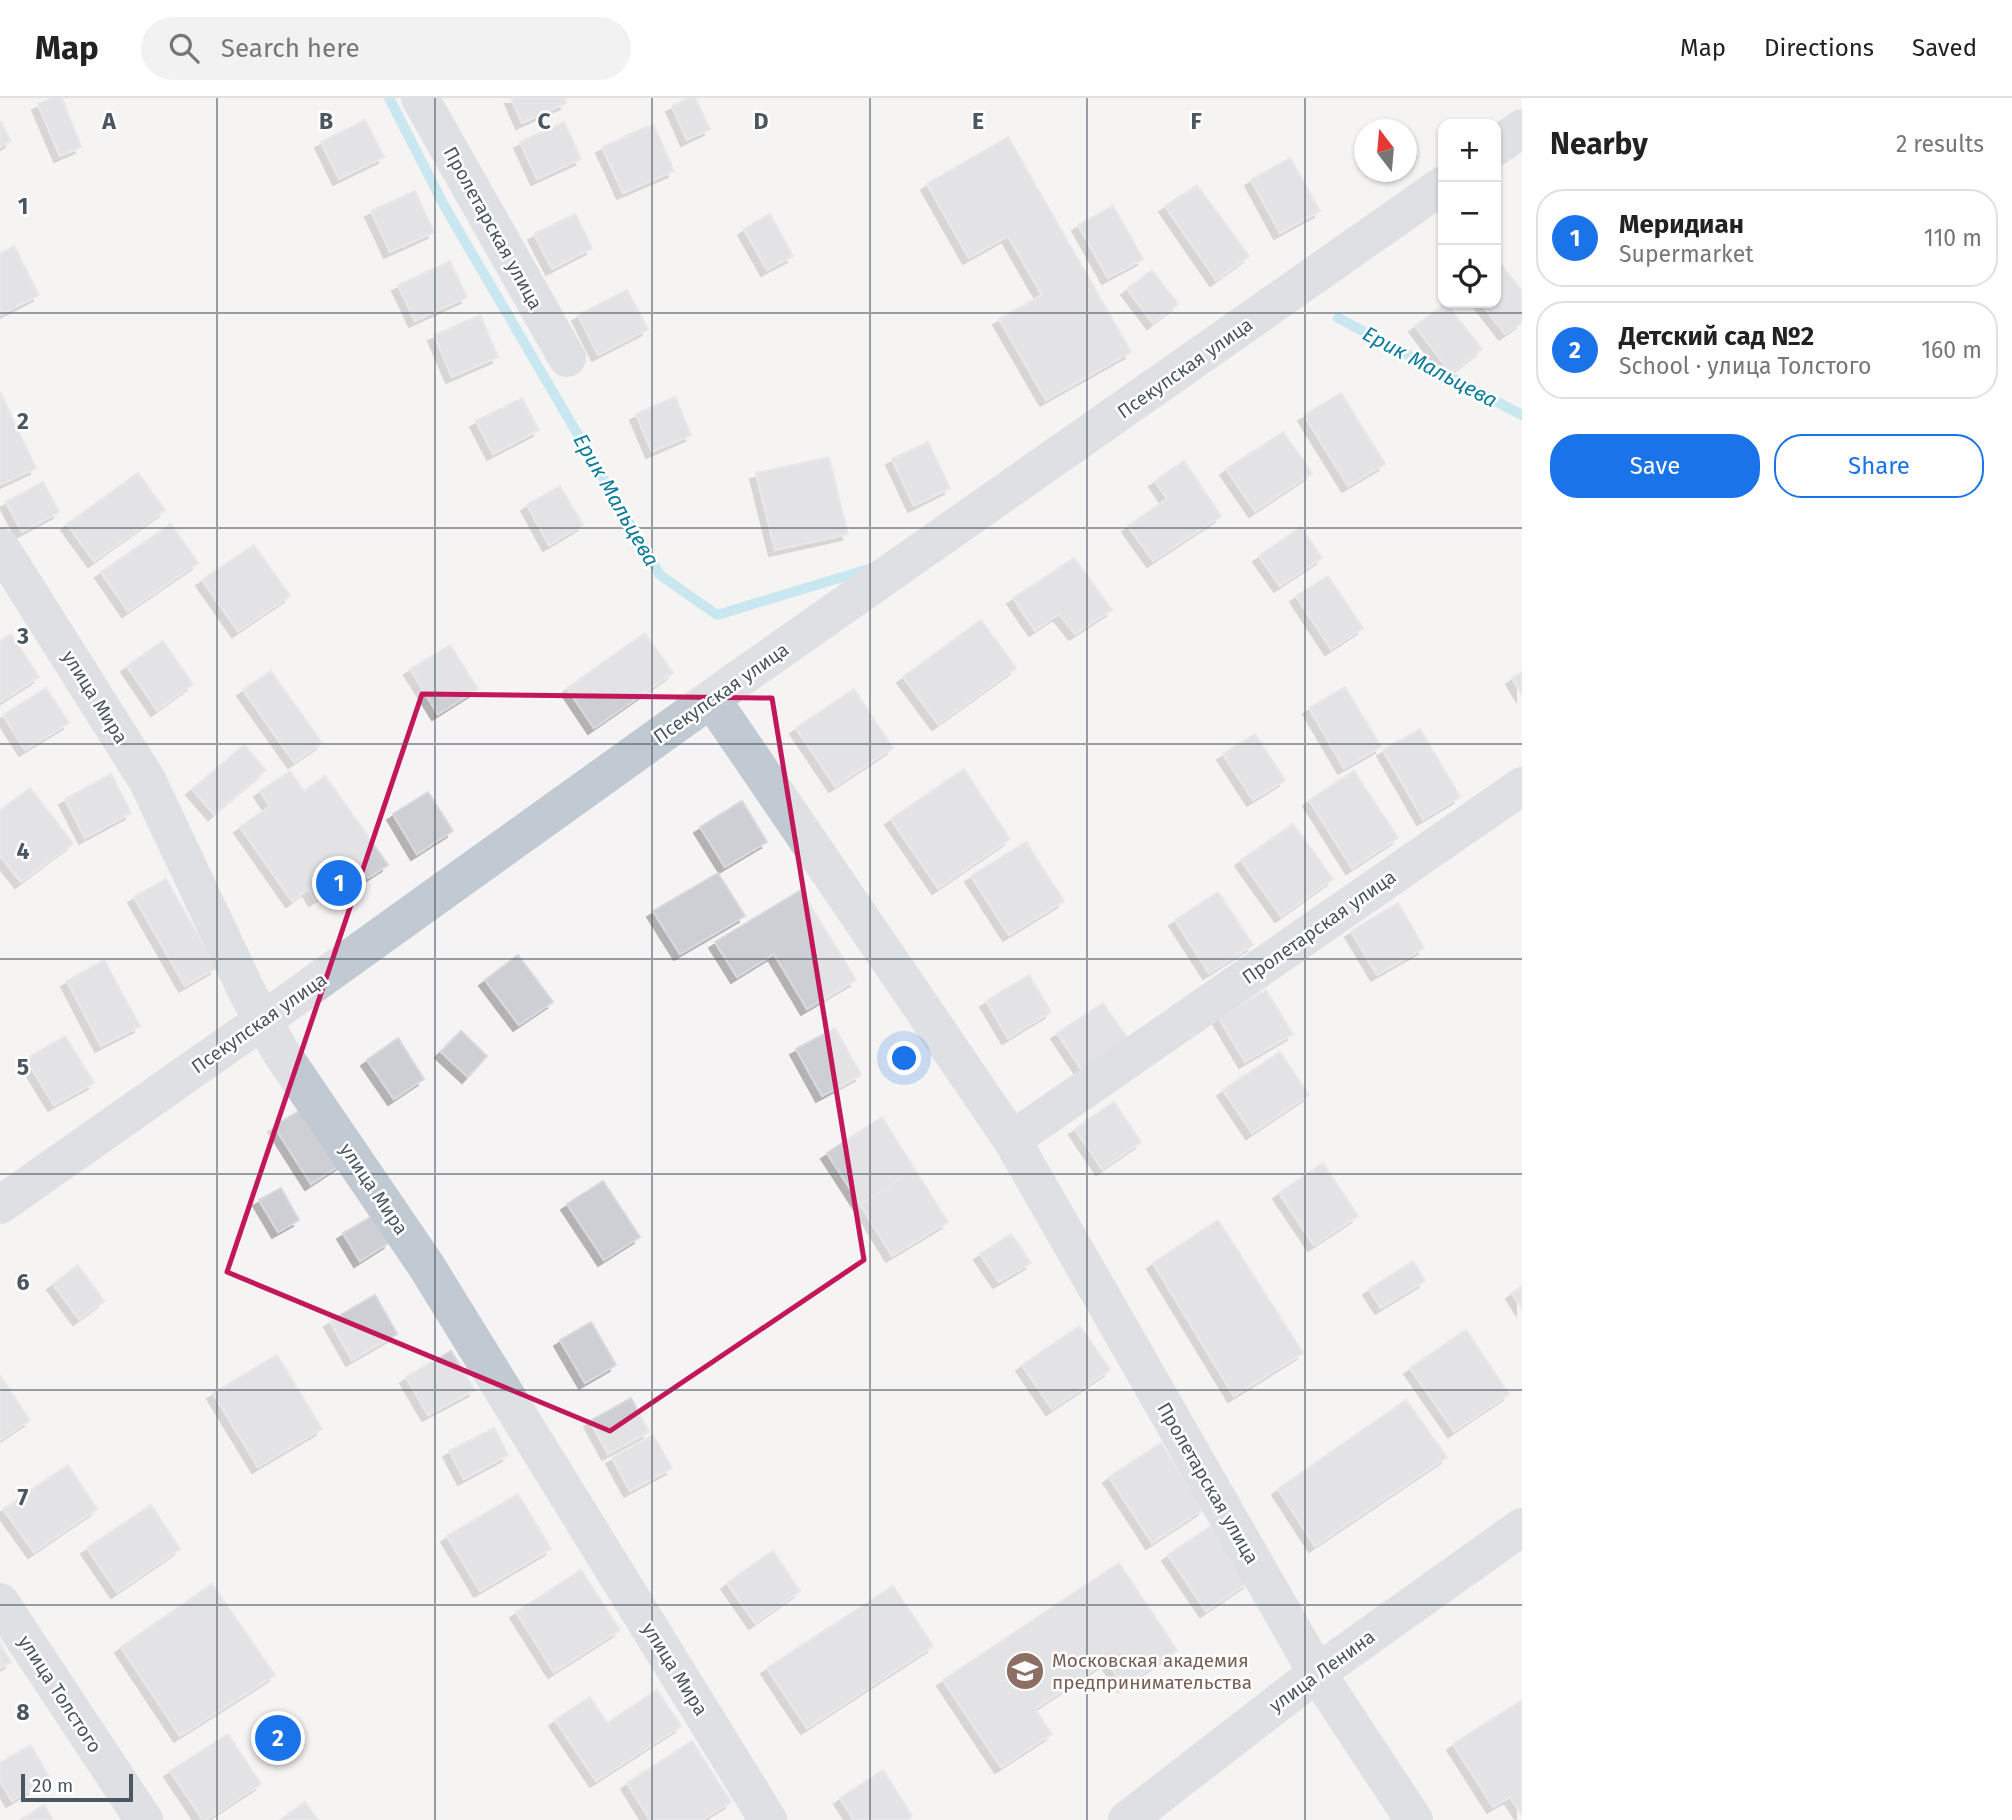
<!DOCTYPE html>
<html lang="en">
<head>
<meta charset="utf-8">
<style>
	body { margin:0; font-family:"Fira Sans",sans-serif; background:#f2f2f2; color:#222 }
	.controls { position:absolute; right:21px; top:21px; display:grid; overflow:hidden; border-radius:14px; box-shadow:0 2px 5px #0004 }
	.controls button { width:63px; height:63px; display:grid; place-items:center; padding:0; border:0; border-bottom:2px solid #e0e0e0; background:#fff; color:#222; font:35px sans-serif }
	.compass { position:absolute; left:1354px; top:21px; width:63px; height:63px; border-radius:50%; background:#fff; box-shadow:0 2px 5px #0004; rotate:344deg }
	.scale { position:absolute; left:21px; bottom:18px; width:112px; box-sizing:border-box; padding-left:7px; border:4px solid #4a5661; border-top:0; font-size:19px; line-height:24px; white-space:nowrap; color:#4a5661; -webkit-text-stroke:5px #fff; paint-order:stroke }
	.you { position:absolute; left:905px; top:961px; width:24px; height:24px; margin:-18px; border:5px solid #fff; border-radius:50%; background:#1a73e8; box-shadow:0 0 0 10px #1a73e833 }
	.badge { display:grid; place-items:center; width:46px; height:46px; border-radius:50%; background:#1a73e8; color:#fff; font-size:23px; font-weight:700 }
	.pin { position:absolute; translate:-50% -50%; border:4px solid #fff; box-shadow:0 2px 7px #0006 }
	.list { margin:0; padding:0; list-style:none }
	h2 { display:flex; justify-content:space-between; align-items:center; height:91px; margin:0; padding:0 28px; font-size:30px }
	h2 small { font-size:23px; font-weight:400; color:#767676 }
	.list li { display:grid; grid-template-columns:46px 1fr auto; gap:21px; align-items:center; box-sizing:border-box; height:98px; margin:0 14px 14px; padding:0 14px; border:2px solid #e0e0e0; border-radius:28px }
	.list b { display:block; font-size:26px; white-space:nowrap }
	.list p { margin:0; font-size:23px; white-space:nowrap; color:#767676 }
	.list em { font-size:23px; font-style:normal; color:#767676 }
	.actions { display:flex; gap:14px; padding:21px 28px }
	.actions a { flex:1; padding:16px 0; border:2px solid #1a73e8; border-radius:28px; text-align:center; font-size:24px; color:#1a73e8 }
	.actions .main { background:#1a73e8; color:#fff }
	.icon { flex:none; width:38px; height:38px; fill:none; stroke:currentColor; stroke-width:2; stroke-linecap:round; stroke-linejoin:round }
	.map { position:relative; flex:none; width:1522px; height:1722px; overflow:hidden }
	header { display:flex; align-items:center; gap:42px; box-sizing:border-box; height:98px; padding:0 35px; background:#fff; border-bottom:2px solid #e0e0e0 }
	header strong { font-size:33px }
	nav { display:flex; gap:38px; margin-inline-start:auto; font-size:24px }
	.search { width:490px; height:63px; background:#f2f2f2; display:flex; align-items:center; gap:18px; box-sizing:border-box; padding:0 24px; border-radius:38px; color:#767676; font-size:26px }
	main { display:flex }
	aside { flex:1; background:#fff }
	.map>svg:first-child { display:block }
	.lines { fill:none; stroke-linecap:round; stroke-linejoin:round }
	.stream { stroke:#90daee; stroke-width:10 }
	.building { fill:#cdcfd5; stroke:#d7d9de; stroke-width:2; filter:url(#shadow) }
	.minor { stroke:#c1cad2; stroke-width:38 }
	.marked { fill:none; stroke:#c2185b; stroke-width:5; stroke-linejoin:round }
	.grid { fill:none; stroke:#4a5661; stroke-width:2; stroke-opacity:0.55 }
	.labels { text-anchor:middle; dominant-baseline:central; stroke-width:5; stroke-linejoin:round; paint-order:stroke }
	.street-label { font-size:19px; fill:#4a5661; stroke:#fff }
	.education-label { font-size:19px; fill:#785e54; stroke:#fff; text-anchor:start }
	.water-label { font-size:21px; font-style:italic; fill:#0c7c9b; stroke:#fff }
	.grid-label { font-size:23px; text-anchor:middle; font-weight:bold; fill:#4a5661; stroke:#fff; stroke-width:5; stroke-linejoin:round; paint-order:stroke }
</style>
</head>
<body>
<header>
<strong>Map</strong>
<div class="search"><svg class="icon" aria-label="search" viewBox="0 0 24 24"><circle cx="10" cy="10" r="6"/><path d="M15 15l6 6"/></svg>Search here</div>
<nav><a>Map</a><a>Directions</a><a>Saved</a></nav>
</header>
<main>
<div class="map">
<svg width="1522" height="1722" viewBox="0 0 1522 1722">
	<defs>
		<filter id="shadow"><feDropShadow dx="-6" dy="6" stdDeviation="0" flood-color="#0004"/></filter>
	</defs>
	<rect width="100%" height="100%" fill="#f5f3f3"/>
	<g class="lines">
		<!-- stream -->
		<path class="stream" d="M 389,0 L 446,111 L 660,477 L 717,517 L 869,471
			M 1338,220 L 1522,317"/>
	</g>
	<!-- building -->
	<path class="building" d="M 52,0 L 62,0 L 81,49 L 60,58 L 38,6 Z
		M 511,0 L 564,0 L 566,5 L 522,25 Z
		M 689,0 L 695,0 L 710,31 L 687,42 L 672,8 Z
		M 365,22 L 384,59 L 339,81 L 321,44 Z
		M 0,23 L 11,43 L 0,49 Z
		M 564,24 L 581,61 L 537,81 L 520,44 Z
		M 653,26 L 674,73 L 623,95 L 602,49 Z
		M 1008,39 L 1131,254 L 1046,302 L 999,221 L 1042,197 L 1008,138 L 969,160 L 927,86 Z
		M 1290,60 L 1320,113 L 1280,135 L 1251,82 Z
		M 1197,87 L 1249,158 L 1216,182 L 1165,108 Z
		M 415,93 L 434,134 L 390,154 L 371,113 Z
		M 1113,108 L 1143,161 L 1108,180 L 1078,127 Z
		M 575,116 L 592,150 L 552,171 L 534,136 Z
		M 770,116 L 793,158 L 767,172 L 744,131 Z
		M 14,148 L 39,197 L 0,217 L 0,156 Z
		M 450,163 L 467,199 L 415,223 L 398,187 Z
		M 1501,166 L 1522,193 L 1522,224 L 1505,236 L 1481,205 L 1496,205 L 1496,170 Z
		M 1152,172 L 1178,206 L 1153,225 L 1127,191 Z
		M 627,192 L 648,231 L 598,257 L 578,217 Z
		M 1446,205 L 1482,251 L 1451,275 L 1415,228 Z
		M 480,217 L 498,259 L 452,279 L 434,237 Z
		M 0,294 L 36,370 L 0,387 Z
		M 1341,295 L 1385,366 L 1348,388 L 1304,317 Z
		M 675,299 L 691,337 L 652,354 L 636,316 Z
		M 522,300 L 539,332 L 493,356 L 476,323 Z
		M 1283,334 L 1312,375 L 1255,413 L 1226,371 Z
		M 928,344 L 950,390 L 914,408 L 892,361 Z
		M 829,359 L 848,436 L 775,452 L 756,375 Z
		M 1184,363 L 1221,418 L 1153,463 L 1128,428 L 1167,401 L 1155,383 Z
		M 138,375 L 165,412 L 94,463 L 67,426 Z
		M 43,384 L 59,414 L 22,434 L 6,404 Z
		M 560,388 L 583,427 L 549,447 L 527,407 Z
		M 171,426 L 198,465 L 128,513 L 101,474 Z
		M 1301,429 L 1322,460 L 1280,488 L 1259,458 Z
		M 254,447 L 290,498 L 238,533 L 202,482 Z
		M 1074,460 L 1112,512 L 1075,536 L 1059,516 L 1035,532 L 1013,500 Z
		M 1328,478 L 1363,530 L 1331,551 L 1296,498 Z
		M 981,522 L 1016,570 L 938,626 L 903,579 Z
		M 645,535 L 673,575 L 594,630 L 567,590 Z
		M 11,536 L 39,579 L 0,604 L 0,543 Z
		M 163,543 L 193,586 L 157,612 L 127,568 Z
		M 450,547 L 478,591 L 438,616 L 410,571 Z
		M 271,573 L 322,645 L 294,664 L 243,592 Z
		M 1522,574 L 1522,597 L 1512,580 Z
		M 1345,589 L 1381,649 L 1344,670 L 1309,610 Z
		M 46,590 L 69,625 L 25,652 L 3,617 Z
		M 854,591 L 893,650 L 835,688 L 796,630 Z
		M 1420,631 L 1460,699 L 1423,721 L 1383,652 Z
		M 1255,636 L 1285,682 L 1253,702 L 1223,656 Z
		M 244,647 L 266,672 L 214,716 L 192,691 Z
		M 964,671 L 1010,741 L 938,790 L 891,721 Z
		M 290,673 L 304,693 L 325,678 L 388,767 L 368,780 L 361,770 L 315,802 L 308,791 L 292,803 L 240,729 L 270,708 L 260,693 Z
		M 1354,673 L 1398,740 L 1352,770 L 1309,702 Z
		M 111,676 L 131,715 L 85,740 L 65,701 Z
		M 30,690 L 73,745 L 21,784 L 0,758 L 0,712 Z
		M 428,694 L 453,733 L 417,756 L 393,716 Z
		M 742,703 L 767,744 L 725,769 L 700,729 Z
		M 1293,726 L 1333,781 L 1281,818 L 1241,762 Z
		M 1026,744 L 1064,803 L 1009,837 L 971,778 Z
		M 718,775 L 745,818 L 680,856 L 653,813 Z
		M 166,781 L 216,870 L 185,888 L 134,799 Z
		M 801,792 L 856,882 L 807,911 L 774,856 L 737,879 L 715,844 Z
		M 1218,794 L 1253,847 L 1209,875 L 1175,822 Z
		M 1398,805 L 1424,850 L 1377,877 L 1351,833 Z
		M 518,857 L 553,904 L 519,927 L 485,882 Z
		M 104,862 L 140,928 L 101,948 L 67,883 Z
		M 1029,877 L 1051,914 L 1008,940 L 986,903 Z
		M 1266,892 L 1293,936 L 1245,964 L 1219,920 Z
		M 1103,905 L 1128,941 L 1082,972 L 1057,935 Z
		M 835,930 L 861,977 L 822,998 L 796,951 Z
		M 461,933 L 487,958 L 468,979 L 441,954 Z
		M 65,938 L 94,985 L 54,1007 L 26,961 Z
		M 398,940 L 424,981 L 394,1001 L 367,962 Z
		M 1280,954 L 1309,997 L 1252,1035 L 1223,992 Z
		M 1114,1004 L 1141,1044 L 1102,1071 L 1075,1031 Z
		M 307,1008 L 343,1065 L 311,1086 L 274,1028 Z
		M 882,1019 L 915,1072 L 860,1106 L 827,1055 Z
		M 1323,1065 L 1358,1118 L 1314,1147 L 1279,1095 Z
		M 915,1072 L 948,1124 L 892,1158 L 860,1106 Z
		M 603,1083 L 640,1139 L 604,1162 L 567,1106 Z
		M 281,1090 L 299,1122 L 278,1134 L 259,1102 Z
		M 374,1117 L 390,1144 L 360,1163 L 343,1135 Z
		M 1218,1122 L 1303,1255 L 1234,1298 L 1153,1165 Z
		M 1011,1136 L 1031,1165 L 999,1184 L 980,1156 Z
		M 1413,1163 L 1425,1183 L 1381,1210 L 1369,1191 Z
		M 78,1167 L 104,1203 L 79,1221 L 53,1186 Z
		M 1522,1188 L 1522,1211 L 1512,1195 Z
		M 375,1197 L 397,1236 L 352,1262 L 330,1223 Z
		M 591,1224 L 616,1267 L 585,1285 L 560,1242 Z
		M 1080,1228 L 1110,1272 L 1052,1311 L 1022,1267 Z
		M 1466,1232 L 1509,1296 L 1454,1333 L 1410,1270 Z
		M 451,1253 L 475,1292 L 428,1317 L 406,1279 Z
		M 277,1257 L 322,1331 L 258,1369 L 213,1295 Z
		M 0,1278 L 30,1322 L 0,1342 Z
		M 631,1300 L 649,1334 L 608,1356 L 590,1323 Z
		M 1406,1302 L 1447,1359 L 1315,1448 L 1278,1391 Z
		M 494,1330 L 508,1357 L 464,1381 L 449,1353 Z
		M 653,1337 L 672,1370 L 630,1393 L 612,1360 Z
		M 1161,1345 L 1204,1411 L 1152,1445 L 1109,1379 Z
		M 68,1367 L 97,1411 L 34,1454 L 3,1411 Z
		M 518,1396 L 551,1451 L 480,1493 L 447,1438 Z
		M 151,1407 L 180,1451 L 117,1494 L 87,1450 Z
		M 1211,1428 L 1249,1484 L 1206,1513 L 1168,1457 Z
		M 773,1453 L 800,1493 L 755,1525 L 727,1485 Z
		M 1119,1465 L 1177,1552 L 1124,1588 L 1107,1563 L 1035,1611 L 1052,1636 L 1001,1669 L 943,1582 Z
		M 581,1472 L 620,1532 L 554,1574 L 516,1514 Z
		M 212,1486 L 275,1577 L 180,1638 L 121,1549 Z
		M 893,1488 L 933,1548 L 807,1630 L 767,1570 Z
		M 0,1546 L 11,1564 L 0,1570 Z
		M 657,1592 L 681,1628 L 596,1683 L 555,1622 L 590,1599 L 607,1625 Z
		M 1522,1602 L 1522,1717 L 1510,1699 L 1493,1709 L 1453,1646 Z
		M 228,1636 L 261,1686 L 206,1722 L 203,1722 L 170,1673 Z
		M 692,1643 L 731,1704 L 702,1722 L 650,1722 L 627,1685 Z
		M 31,1647 L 50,1681 L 12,1703 L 0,1683 L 0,1665 Z
		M 883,1672 L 912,1718 L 906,1722 L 854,1722 L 840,1700 Z
		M 305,1704 L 318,1722 L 280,1722 Z
		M 44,1707 L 53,1722 L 20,1722 Z"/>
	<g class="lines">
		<!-- minor -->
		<path class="minor" d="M 420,0 L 567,260
			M 1496,49 L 1522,30
			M 0,449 L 147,682 L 247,894 L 280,953 L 427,1169 L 768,1722
			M 712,602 L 1012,1042 L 1317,1575 L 1414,1722
			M 1012,1042 L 1522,688
			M 0,1107 L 286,906 L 736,583 L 1443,87
			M 0,1504 L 144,1722
			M 1127,1722 L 1317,1575 L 1522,1429"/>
	</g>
	<!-- marked area -->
	<path d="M0 0H1522V1722H0ZM 422,596 L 772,600 L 864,1162 L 610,1333 L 227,1174 Z" fill="#f5f3f3" fill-opacity=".55" fill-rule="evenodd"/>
	<path class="marked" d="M 422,596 L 772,600 L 864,1162 L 610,1333 L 227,1174 Z"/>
	<!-- grid -->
	<path class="grid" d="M 217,0 L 217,1722M 435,0 L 435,1722M 652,0 L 652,1722M 870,0 L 870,1722M 1087,0 L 1087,1722M 1305,0 L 1305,1722M 0,215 L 1522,215M 0,430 L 1522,430M 0,646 L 1522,646M 0,861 L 1522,861M 0,1076 L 1522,1076M 0,1292 L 1522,1292M 0,1507 L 1522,1507"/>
	<!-- icons -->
	<defs>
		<g id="university-disc" transform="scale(2.0125)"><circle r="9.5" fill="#8d6e63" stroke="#fff"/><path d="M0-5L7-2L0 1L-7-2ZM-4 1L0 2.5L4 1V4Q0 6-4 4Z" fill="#fff"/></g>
	</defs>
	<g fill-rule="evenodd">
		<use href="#university-disc" x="1025" y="1573"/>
	</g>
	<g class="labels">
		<!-- street labels -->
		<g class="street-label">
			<text transform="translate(493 130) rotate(61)">Пролетарская улица</text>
			<text transform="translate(1185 270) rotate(-35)">Псекупская улица</text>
			<text transform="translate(721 595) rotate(-35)">Псекупская улица</text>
			<text transform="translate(95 599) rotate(58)">улица Мира</text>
			<text transform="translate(1319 829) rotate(-35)">Пролетарская улица</text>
			<text transform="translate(259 925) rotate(-35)">Псекупская улица</text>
			<text transform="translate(374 1091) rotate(56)">улица Мира</text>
			<text transform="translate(1208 1385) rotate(60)">Пролетарская улица</text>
			<text transform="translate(675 1571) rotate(58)">улица Мира</text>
			<text transform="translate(1322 1573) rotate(-36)">улица Ленина</text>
			<text transform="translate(60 1596) rotate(57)">улица Толстого</text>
		</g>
		<!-- education labels -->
		<g class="education-label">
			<text x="1052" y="1562">Московская академия<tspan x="1052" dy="22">предпринимательства</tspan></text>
		</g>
		<!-- water labels -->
		<g class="water-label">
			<text transform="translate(1430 269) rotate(28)">Ерик Мальцева</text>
			<text transform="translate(616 402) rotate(60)">Ерик Мальцева</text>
		</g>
	</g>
	<g class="grid-label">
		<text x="109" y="31">A</text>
		<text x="326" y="31">B</text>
		<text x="544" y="31">C</text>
		<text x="761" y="31">D</text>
		<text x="978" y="31">E</text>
		<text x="1196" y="31">F</text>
		<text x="23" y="116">1</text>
		<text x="23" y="331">2</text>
		<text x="23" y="546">3</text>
		<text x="23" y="761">4</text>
		<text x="23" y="977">5</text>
		<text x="23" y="1192">6</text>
		<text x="23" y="1407">7</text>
		<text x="23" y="1622">8</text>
	</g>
</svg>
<div class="controls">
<button>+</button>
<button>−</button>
<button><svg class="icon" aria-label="locate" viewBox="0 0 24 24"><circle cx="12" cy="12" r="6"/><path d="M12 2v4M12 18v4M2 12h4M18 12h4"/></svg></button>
</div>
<svg class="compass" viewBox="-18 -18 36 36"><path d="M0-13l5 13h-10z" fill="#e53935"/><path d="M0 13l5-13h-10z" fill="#767676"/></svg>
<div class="scale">20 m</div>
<div class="you"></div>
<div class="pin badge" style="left:339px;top:785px">1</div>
<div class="pin badge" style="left:278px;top:1640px">2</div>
</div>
<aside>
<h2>Nearby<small>2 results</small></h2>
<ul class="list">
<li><span class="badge">1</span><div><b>Меридиан</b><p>Supermarket</p></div><em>110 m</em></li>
<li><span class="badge">2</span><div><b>Детский сад №2</b><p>School · улица Толстого</p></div><em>160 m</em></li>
</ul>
<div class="actions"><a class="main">Save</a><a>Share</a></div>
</aside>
</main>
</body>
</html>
